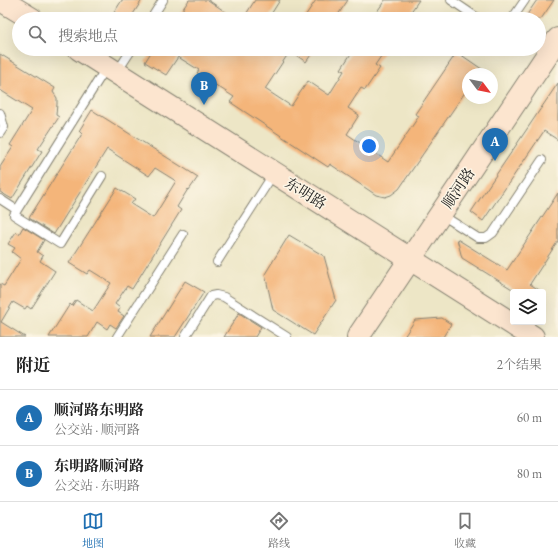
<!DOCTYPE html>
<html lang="zh">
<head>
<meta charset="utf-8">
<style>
	body { margin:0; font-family:"EB Garamond","Noto Serif SC",serif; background:#f2f2f2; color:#222 }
	.controls { position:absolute; right:12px; bottom:12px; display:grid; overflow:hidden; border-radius:4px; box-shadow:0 4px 16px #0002 }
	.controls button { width:36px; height:36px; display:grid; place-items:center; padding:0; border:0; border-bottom:1px solid #e0e0e0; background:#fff; color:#222; font:20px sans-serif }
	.compass { position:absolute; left:462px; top:68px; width:36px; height:36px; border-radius:50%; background:#fff; box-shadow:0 4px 16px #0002; rotate:122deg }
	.you { position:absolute; left:369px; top:146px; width:14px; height:14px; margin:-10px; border:3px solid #fff; border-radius:50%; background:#1a73e8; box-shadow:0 0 0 6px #1a73e833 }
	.badge { display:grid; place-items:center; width:26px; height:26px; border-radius:50%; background:#1f6fb2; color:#fff; font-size:13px; font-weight:700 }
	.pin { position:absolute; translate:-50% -33px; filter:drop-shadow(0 1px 2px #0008) }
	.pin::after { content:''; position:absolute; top:21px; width:14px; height:12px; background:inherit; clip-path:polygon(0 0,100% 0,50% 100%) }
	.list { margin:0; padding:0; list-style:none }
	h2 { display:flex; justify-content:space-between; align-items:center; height:52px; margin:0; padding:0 16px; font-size:17px }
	h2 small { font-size:13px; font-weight:400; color:#767676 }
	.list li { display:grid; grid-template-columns:26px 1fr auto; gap:12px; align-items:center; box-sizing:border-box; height:56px; padding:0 16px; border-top:1px solid #e0e0e0 }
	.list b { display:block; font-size:15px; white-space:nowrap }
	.list p { margin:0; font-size:13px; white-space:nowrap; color:#767676 }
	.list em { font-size:13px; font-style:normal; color:#767676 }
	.icon { flex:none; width:22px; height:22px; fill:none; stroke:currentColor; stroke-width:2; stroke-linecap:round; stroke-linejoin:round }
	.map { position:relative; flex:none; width:558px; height:337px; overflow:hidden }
	.search { position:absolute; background:#fff; box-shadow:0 4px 16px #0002; left:12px; right:12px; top:12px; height:44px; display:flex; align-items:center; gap:10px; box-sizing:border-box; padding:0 14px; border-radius:22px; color:#767676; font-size:15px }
	.sheet { height:164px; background:#fff }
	nav { display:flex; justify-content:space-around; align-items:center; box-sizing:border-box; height:56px; border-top:1px solid #e0e0e0; background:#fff; font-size:11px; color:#767676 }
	nav a { display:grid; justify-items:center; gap:2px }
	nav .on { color:#1f6fb2 }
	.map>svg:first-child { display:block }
	.building { fill:#f4b57a }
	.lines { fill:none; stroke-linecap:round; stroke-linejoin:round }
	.lane-casing { stroke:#848171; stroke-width:10 }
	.secondary-casing { stroke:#848171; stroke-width:24 }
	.lane { stroke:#fff; stroke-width:8 }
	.secondary { stroke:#fce5cf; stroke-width:22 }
	.labels { text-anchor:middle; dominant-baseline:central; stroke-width:3; stroke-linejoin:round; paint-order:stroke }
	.street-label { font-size:15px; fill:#1c1c1c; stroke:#fcf5e5 }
</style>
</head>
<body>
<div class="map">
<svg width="558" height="337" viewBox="0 0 558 337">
	<rect width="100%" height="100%" fill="#fcf5e5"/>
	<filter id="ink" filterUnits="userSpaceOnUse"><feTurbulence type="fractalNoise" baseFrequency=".025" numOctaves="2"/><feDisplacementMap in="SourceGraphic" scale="8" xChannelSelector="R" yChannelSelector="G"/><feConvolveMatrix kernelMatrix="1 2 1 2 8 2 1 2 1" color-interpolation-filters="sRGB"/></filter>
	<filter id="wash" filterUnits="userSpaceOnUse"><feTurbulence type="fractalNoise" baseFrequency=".012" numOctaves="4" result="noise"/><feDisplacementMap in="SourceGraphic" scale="16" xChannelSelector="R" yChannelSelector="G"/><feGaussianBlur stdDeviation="0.9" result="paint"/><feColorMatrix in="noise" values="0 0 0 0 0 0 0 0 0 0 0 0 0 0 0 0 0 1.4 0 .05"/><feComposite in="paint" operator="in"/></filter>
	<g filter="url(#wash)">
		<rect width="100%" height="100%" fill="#ede6c6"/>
		<g id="blocks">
			<!-- building -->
			<path class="building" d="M 122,0 L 142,0 L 130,19 L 110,19 Z
				M 189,0 L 208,0 L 236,19 L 176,19 Z
				M 255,0 L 280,0 L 268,19 L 243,19 Z
				M 316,0 L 348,0 L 335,19 L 303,19 Z
				M 385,0 L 419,0 L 406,19 L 372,19 Z
				M 537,0 L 554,0 L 541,19 L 524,19 Z
				M 153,49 L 315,49 L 306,62 L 290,51 L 265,89 L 291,106 L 308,81 L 329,95 L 344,71 L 341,69 L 354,49 L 386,49 L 375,65 L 380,68 L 365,90 L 361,88 L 348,108 L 359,115 L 347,134 L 388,162 L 419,116 L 415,114 L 457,52 L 489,74 L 468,74 L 468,88 L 399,189 L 391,195 L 385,197 L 376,195 L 330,164 L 328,167 L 230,102 L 234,97 L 197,73 L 199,70 L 178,57 L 166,75 L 145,62 Z
				M 0,54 L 55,88 L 53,92 L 57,98 L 57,104 L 56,115 L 59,117 L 38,149 L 42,151 L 12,199 L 0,192 L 0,167 L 13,147 L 10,145 L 32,110 L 0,90 Z
				M 558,83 L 558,140 L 544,131 L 483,221 L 471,212 Z
				M 92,110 L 198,177 L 189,190 L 188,189 L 177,207 L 181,210 L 132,289 L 127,286 L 115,304 L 120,308 L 118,312 L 124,316 L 116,328 L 110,324 L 107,329 L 97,322 L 88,337 L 49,337 L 70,304 L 72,306 L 76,300 L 93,311 L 111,283 L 90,270 L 87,274 L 69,263 L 117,188 L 135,199 L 131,204 L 153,218 L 176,181 L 155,168 L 149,176 L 107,149 L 54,234 L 29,218 L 82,134 L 79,131 Z
				M 558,193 L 558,241 L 530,284 L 542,292 L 517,292 L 462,258 L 457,239 L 507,270 Z
				M 23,227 L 44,240 L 37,252 L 43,256 L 40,261 L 55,271 L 31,309 L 27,306 L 25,309 L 13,302 L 1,322 L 25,337 L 0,337 L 0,284 L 4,286 L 21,259 L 12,252 L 15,248 L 8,244 L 16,232 L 19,234 Z
				M 289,235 L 324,256 L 336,300 L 313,335 L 273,310 L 265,274 Z
				M 185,281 L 204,292 L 175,337 L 150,337 Z
				M 239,313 L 261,327 L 255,337 L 224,337 Z
				M 442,318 L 451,324 L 443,337 L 404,337 L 415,320 Z"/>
		</g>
	</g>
	<g filter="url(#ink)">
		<use href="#blocks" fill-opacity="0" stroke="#848171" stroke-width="1"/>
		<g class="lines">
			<!-- lane casing -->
			<g class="lane-casing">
				<path id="lane" d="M 451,0 L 479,19
					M 151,19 L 163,0
					M 512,19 L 525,0
					M 117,72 L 132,49
					M 0,113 L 4,127 L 0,133
					M 0,199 L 17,210 L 14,215 L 60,244 L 102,176
					M 17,210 L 106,68
					M 442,215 L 478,238 L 486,238 L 493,233 L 542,160
					M 217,262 L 274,173
					M 117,337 L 183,234
					M 185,337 L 211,296 L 216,295 L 224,297 L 287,337"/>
			</g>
			<!-- secondary casing -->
			<g class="secondary-casing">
				<path id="secondary" d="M 1,0 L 32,19
					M 79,49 L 533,337
					M 358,337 L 558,39"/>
			</g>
			<!-- lane -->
			<use href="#lane" class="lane"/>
			<!-- secondary -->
			<use href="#secondary" class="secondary"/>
		</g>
	</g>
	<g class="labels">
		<!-- street labels -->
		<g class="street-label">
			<text transform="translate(458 188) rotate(-56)">顺河路</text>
			<text transform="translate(306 193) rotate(32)">东明路</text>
		</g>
	</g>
</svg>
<div class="controls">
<button><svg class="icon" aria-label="layers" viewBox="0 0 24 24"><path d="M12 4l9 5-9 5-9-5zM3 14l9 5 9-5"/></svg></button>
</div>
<svg class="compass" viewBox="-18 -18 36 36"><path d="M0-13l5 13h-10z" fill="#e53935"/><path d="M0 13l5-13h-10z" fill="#767676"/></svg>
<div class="you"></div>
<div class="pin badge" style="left:495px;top:161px">A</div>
<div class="pin badge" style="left:204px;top:105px">B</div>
<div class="search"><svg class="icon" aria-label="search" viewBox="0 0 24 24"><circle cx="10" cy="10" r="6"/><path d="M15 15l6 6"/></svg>搜索地点</div>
</div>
<section class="sheet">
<h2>附近<small>2个结果</small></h2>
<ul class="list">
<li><span class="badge">A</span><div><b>顺河路东明路</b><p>公交站 · 顺河路</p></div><em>60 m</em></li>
<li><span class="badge">B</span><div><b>东明路顺河路</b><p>公交站 · 东明路</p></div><em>80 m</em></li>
</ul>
</section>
<nav>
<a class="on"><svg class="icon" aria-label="map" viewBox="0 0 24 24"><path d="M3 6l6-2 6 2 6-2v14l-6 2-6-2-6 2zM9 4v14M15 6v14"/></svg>地图</a>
<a><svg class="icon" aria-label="directions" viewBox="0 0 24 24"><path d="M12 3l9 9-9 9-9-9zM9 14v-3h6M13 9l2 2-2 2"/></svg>路线</a>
<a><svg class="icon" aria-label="saved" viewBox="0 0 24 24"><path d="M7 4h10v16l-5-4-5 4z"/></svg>收藏</a>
</nav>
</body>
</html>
